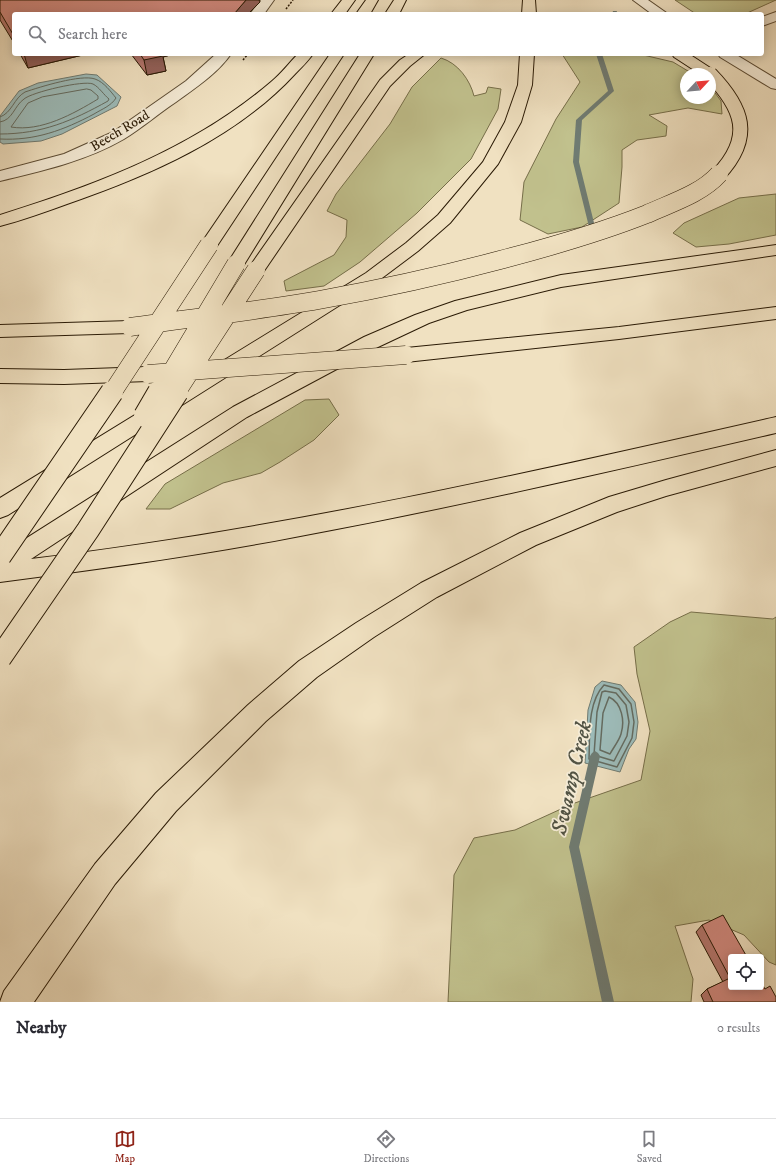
<!DOCTYPE html>
<html lang="en">
<head>
<meta charset="utf-8">
<style>
	body { margin:0; font-family:"IM FELL DW Pica",serif; background:#f7f7f7; color:#2b2b33 }
	.controls { position:absolute; right:12px; bottom:12px; display:grid; overflow:hidden; border-radius:4px; box-shadow:0 2px 10px #0003 }
	.controls button { width:36px; height:36px; display:grid; place-items:center; padding:0; border:0; border-bottom:1px solid #e1e1e2; background:#fff; color:#2b2b33; font:20px sans-serif }
	.compass { position:absolute; left:680px; top:68px; width:36px; height:36px; border-radius:50%; background:#fff; box-shadow:0 2px 10px #0003; rotate:64deg }
	.list { margin:0; padding:0; list-style:none }
	h2 { display:flex; justify-content:space-between; align-items:center; height:52px; margin:0; padding:0 16px; font-size:17px }
	h2 small { font-size:13px; font-weight:400; color:#7c7c81 }
	.icon { flex:none; width:22px; height:22px; fill:none; stroke:currentColor; stroke-width:2; stroke-linecap:round; stroke-linejoin:round }
	.map { position:relative; flex:none; width:776px; height:1002px; overflow:hidden }
	.search { position:absolute; background:#fff; box-shadow:0 2px 10px #0003; left:12px; right:12px; top:12px; height:44px; display:flex; align-items:center; gap:10px; box-sizing:border-box; padding:0 14px; border-radius:4px; color:#7c7c81; font-size:15px }
	.sheet { height:116px; background:#fff }
	nav { display:flex; justify-content:space-around; align-items:center; box-sizing:border-box; height:56px; border-top:1px solid #e1e1e2; background:#fff; font-size:11px; color:#7c7c81 }
	nav a { display:grid; justify-items:center; gap:2px }
	nav .on { color:#8f2418 }
	.map>svg:first-child { display:block }
	.green { fill:#c1c18d; stroke:#766e49 }
	.water { fill:#9dbcba; stroke:#6f7b72 }
	.lines { fill:none; stroke-linecap:round; stroke-linejoin:round }
	.shore-far1 { stroke:#646b60; stroke-width:1 }
	.shore { stroke:#646b60; stroke-width:1.5 }
	.stream { fill:#6f7b72; fill-rule:evenodd }
	.minor-casing { stroke:#5c4c34; stroke-width:2 }
	.tertiary-casing { stroke:#5c4c34; stroke-width:2 }
	.motorway-casing { stroke:#2a1a05; stroke-width:2 }
	.path { stroke:#2a1a05; stroke-width:1.5; stroke-dasharray:2 1.5; stroke-linecap:butt }
	.minor { fill:#f5ecd7; fill-rule:evenodd }
	.tertiary { fill:#f5ecd7; fill-rule:evenodd }
	.motorway { fill:#f0e1c1; fill-rule:evenodd }
	.motorway-bridge-far2-casing { stroke:#2a1a05; stroke-width:16; stroke-linecap:butt }
	.motorway-bridge-far1-casing { stroke:#2a1a05; stroke-width:19; stroke-linecap:butt }
	.motorway-bridge-casing { stroke:#2a1a05; stroke-width:24; stroke-linecap:butt }
	.motorway-bridge-far2 { stroke:#f0e1c1; stroke-width:14 }
	.motorway-bridge-far1 { stroke:#f0e1c1; stroke-width:18 }
	.motorway-bridge { stroke:#f0e1c1; stroke-width:22 }
	.wall { fill:#b4766d; stroke:#2a1a05 }
	.shaded-wall { fill:#926059; stroke:#2a1a05 }
	.building { fill:#d1897f; stroke:#2a1a05 }
	.labels { text-anchor:middle; dominant-baseline:central; stroke-width:3.5; stroke-linejoin:round; paint-order:stroke }
	.far-street-label { font-size:14px; fill:#2a1a05; stroke:#f5ecd7 }
	.near-water-label { font-size:22px; font-style:italic; fill:#525344; stroke:#f5ecd7 }
</style>
</head>
<body>
<div class="map">
<svg width="776" height="1002" viewBox="0 0 776 1002">
	<rect width="100%" height="100%" fill="#f0e1c1"/>
	<filter id="stains"><feTurbulence type="fractalNoise" baseFrequency=".005" numOctaves="4"/><feColorMatrix values="0 0 0 0 .2 0 0 0 0 .09 0 0 0 0 .02 0 0 0 .5 -.17"/></filter>
	<radialGradient id="worn" r=".72"><stop offset=".6" stop-color="#630" stop-opacity="0"/><stop offset="1" stop-color="#630" stop-opacity=".3"/></radialGradient>
	<!-- green -->
	<path class="green" d="M 675,0 L 776,0 L 745,14 L 696,14 Z
		M 562,54 L 639,54 L 673,62 L 693,74 L 686,74 L 686,98 L 710,98 L 710,86 L 721,101 L 722,114 L 688,108 L 649,115 L 667,126 L 666,136 L 637,140 L 622,150 L 622,167 L 619,203 L 582,227 L 548,234 L 520,220 L 524,182 L 556,119 L 580,82 Z
		M 441,58 C 458,63 470,80 474,96 L 486,93 L 488,87 L 501,89 L 498,109 L 471,159 L 417,213 L 360,262 L 324,286 L 286,291 L 284,281 L 334,255 L 346,237 L 347,220 L 327,211 L 336,194 L 390,124 L 412,87 Z
		M 776,194 L 776,235 L 729,244 L 696,247 L 673,233 L 684,223 L 739,198 Z
		M 329,399 L 339,415 L 314,440 L 280,462 L 261,473 L 223,483 L 170,509 L 146,509 L 165,484 L 305,400 Z
		M 691,612 L 773,619 L 776,617 L 776,965 L 769,962 L 744,935 L 709,920 L 675,926 L 693,979 L 691,1002 L 448,1002 L 454,875 L 474,838 L 515,830 L 572,804 L 641,780 L 650,731 L 637,674 L 634,647 L 670,622 Z"/>
	<!-- water -->
	<path class="water" d="M 86,74 L 97,75 L 121,97 L 117,106 L 62,134 L 41,141 L 3,144 L 0,142 L 0,116 L 19,91 L 38,83 Z
		M 602,681 L 621,685 L 635,702 L 638,722 L 636,739 L 629,749 L 620,772 L 585,763 L 588,710 L 595,687 Z"/>
	<g class="lines">
		<!-- shore-far1 -->
		<path class="shore-far1" d="M 87,89 L 91,90 L 98,96 L 98,99 C 73,114 41,132 11,127 L 28,103 L 42,97 Z
			M 0,117 C 12,113 14,98 25,92 C 40,87 81,74 95,79 C 104,82 111,92 116,98 C 111,106 102,109 94,114 C 64,130 35,141 0,139
			M 0,122 C 13,120 14,106 24,99 C 32,92 84,80 93,84 C 99,87 104,95 109,99 L 108,101 C 72,121 42,134 0,134"/>
		<!-- shore -->
		<path class="shore" d="M 604,685 L 619,689 L 631,704 L 634,722 L 632,738 L 617,767 L 589,759 C 590,736 587,703 604,685 Z
			M 605,691 L 616,693 L 626,705 L 629,722 L 627,736 L 614,761 L 594,755 L 597,712 L 602,692 Z
			M 609,697 C 622,703 625,721 621,734 C 619,741 613,748 610,754 L 600,750 L 603,713 Z"/>
		<!-- stream -->
		<path class="stream" d="M 613,11 L 617,11 L 616,14 L 612,14 Z
			M 596,54 L 602,54 L 614,91 L 582,120 L 579,162 L 597,235 L 594,237 L 591,235 L 573,162 L 576,120 L 608,91 Z
			M 595,751 L 598,753 L 600,756 L 579,847 L 614,1002 L 602,1002 L 569,847 L 590,756 L 592,753 Z"/>
		<!-- minor casing -->
		<g class="minor-casing">
			<path id="minor" d="M 261,0 L 274,0 L 264,14 L 250,14 Z
				M 216,54 L 231,54 C 217,74 195,88 176,102 C 158,114 142,128 124,139 C 86,161 42,171 0,181 L 0,171 L 64,154 L 113,132 L 186,81 Z"/>
		</g>
		<!-- tertiary casing -->
		<g class="tertiary-casing">
			<path id="tertiary" d="M 633,0 L 648,0 L 668,14 L 652,14 Z
				M 776,12 L 776,21 L 762,26 L 762,17 Z
				M 718,54 L 735,54 L 776,79 L 776,89 L 771,88 L 720,57 Z"/>
		</g>
		<!-- motorway casing -->
		<g class="motorway-casing">
			<path id="motorway" d="M 342,0 L 355,0 L 345,14 L 331,14 Z
				M 366,0 L 378,0 L 370,14 L 356,14 Z
				M 394,0 L 406,0 L 399,14 L 385,14 Z
				M 523,0 L 535,0 L 536,14 L 522,14 Z
				M 298,54 L 313,54 C 308,61 301,68 295,74 C 235,139 148,176 67,204 C 45,212 23,220 0,226 L 0,215 C 96,185 193,149 271,82 C 281,74 289,63 298,54 Z
				M 330,54 L 344,54 L 215,249 L 209,250 L 203,249 L 200,245 Z
				M 360,54 L 374,54 L 242,268 L 236,270 L 230,268 L 227,264 Z
				M 409,54 L 425,54 L 410,66 L 390,86 L 262,274 L 256,276 L 250,274 L 247,270 L 250,266 L 380,80 L 400,60 Z
				M 520,54 L 534,54 L 532,85 L 521,122 L 498,164 L 450,223 L 418,251 L 378,281 L 8,515 L 0,518 L 0,498 L 366,273 L 406,243 L 438,215 L 483,162 L 505,122 L 518,85 Z
				M 672,54 L 689,54 L 715,71 L 717,74 L 715,77 L 710,78 L 710,74 L 700,74 L 674,57 Z
				M 776,245 L 776,255 L 561,287 L 467,310 L 429,323 L 378,347 L 247,417 L 31,559 C 283,529 529,473 776,417 L 776,433 C 616,470 456,507 295,537 C 197,556 99,569 0,582 L 0,555 L 233,407 L 364,337 L 415,315 L 455,301 L 561,275 Z
				M 776,307 L 776,319 L 619,339 L 406,362 L 399,360 L 396,355 L 399,350 L 406,348 L 619,327 Z
				M 130,321 L 137,323 L 139,327 L 137,331 L 130,333 L 0,337 L 0,325 Z
				M 148,367 L 155,369 L 158,374 L 155,379 L 148,381 L 64,384 L 0,383 L 0,369 L 64,370 Z
				M 776,450 L 776,466 L 666,496 L 617,512 L 536,545 L 437,597 L 374,637 L 317,677 L 266,721 L 176,811 L 115,884 L 34,1002 L 0,1002 L 4,991 L 95,864 L 156,793 L 248,705 L 299,661 L 356,623 L 421,583 L 520,533 L 609,497 L 666,480 Z"/>
		</g>
		<!-- path -->
		<path class="path" d="M 286,9 L 293,0
			M 243,60 L 248,54"/>
		<!-- minor -->
		<use href="#minor" class="minor"/>
		<!-- tertiary -->
		<use href="#tertiary" class="tertiary"/>
		<!-- motorway -->
		<use href="#motorway" class="motorway"/>
		<!-- motorway-bridge-far2 casing -->
		<g class="motorway-bridge-far2-casing">
			<path id="motorway-bridge-far2" d="M 710,74 C 743,108 754,137 718,175"/>
		</g>
		<!-- motorway-bridge-far1 casing -->
		<g class="motorway-bridge-far1-casing">
			<path id="motorway-bridge-far1" d="M 130,327 C 193,318 256,311 319,300 C 380,289 440,276 500,260 C 550,247 599,233 647,214 C 671,203 701,194 719,174
				M 148,374 L 406,355
				M 112,393 L 209,245
				M 159,393 L 236,264
				M 176,393 L 256,270"/>
		</g>
		<!-- motorway-bridge casing -->
		<g class="motorway-bridge-casing">
			<path id="motorway-bridge" d="M 145,416 L 159,392
				M 0,556 L 112,392
				M 0,658 L 88,530 L 177,392"/>
		</g>
		<!-- motorway-bridge-far2 -->
		<use href="#motorway-bridge-far2" class="motorway-bridge-far2"/>
		<!-- motorway-bridge-far1 -->
		<use href="#motorway-bridge-far1" class="motorway-bridge-far1"/>
		<!-- motorway-bridge -->
		<use href="#motorway-bridge" class="motorway-bridge"/>
	</g>
	<!-- wall -->
	<path class="wall" d="M 0,0 L 259,0 L 260,2 L 14,14 L 14,43 L 0,20 Z
		M 20,54 L 87,54 L 28,68 Z
		M 131,54 L 174,54 L 163,57 L 166,71 L 147,75 Z
		M 702,925 L 765,989 L 776,1002 L 704,1002 L 701,995 L 707,989 L 723,982 L 696,932 Z"/>
	<!-- shaded-wall -->
	<path class="shaded-wall" d="M 246,0 L 259,0 L 260,2 L 248,14 L 234,14 Z
		M 24,54 L 87,54 L 28,68 Z
		M 155,54 L 174,54 L 163,57 L 166,71 L 147,75 L 144,60 Z"/>
	<!-- building -->
	<path class="building" d="M 0,0 L 246,0 L 234,14 L 14,14 L 14,36 L 0,12 Z
		M 140,54 L 161,54 L 163,56 L 144,60 Z
		M 723,915 L 747,957 L 731,957 L 731,987 L 761,987 L 761,982 L 765,989 L 770,986 L 776,997 L 776,1002 L 713,1002 L 707,989 L 730,978 L 702,925 Z"/>
	<g class="labels">
		<!-- far-street labels -->
		<g class="far-street-label">
			<text transform="translate(120 131) rotate(-31)">Beech Road</text>
		</g>
		<!-- near-water labels -->
		<g class="near-water-label">
			<text transform="translate(572 778) rotate(-77)">Swamp Creek</text>
		</g>
	</g>
	<rect width="100%" height="100%" filter="url(#stains)"/>
	<rect width="100%" height="100%" fill="url(#worn)"/>
</svg>
<div class="controls">
<button><svg class="icon" aria-label="locate" viewBox="0 0 24 24"><circle cx="12" cy="12" r="6"/><path d="M12 2v4M12 18v4M2 12h4M18 12h4"/></svg></button>
</div>
<svg class="compass" viewBox="-18 -18 36 36"><path d="M0-13l5 13h-10z" fill="#e53935"/><path d="M0 13l5-13h-10z" fill="#7c7c81"/></svg>
<div class="search"><svg class="icon" aria-label="search" viewBox="0 0 24 24"><circle cx="10" cy="10" r="6"/><path d="M15 15l6 6"/></svg>Search here</div>
</div>
<section class="sheet">
<h2>Nearby<small>0 results</small></h2>
<ul class="list">
</ul>
</section>
<nav>
<a class="on"><svg class="icon" aria-label="map" viewBox="0 0 24 24"><path d="M3 6l6-2 6 2 6-2v14l-6 2-6-2-6 2zM9 4v14M15 6v14"/></svg>Map</a>
<a><svg class="icon" aria-label="directions" viewBox="0 0 24 24"><path d="M12 3l9 9-9 9-9-9zM9 14v-3h6M13 9l2 2-2 2"/></svg>Directions</a>
<a><svg class="icon" aria-label="saved" viewBox="0 0 24 24"><path d="M7 4h10v16l-5-4-5 4z"/></svg>Saved</a>
</nav>
</body>
</html>
